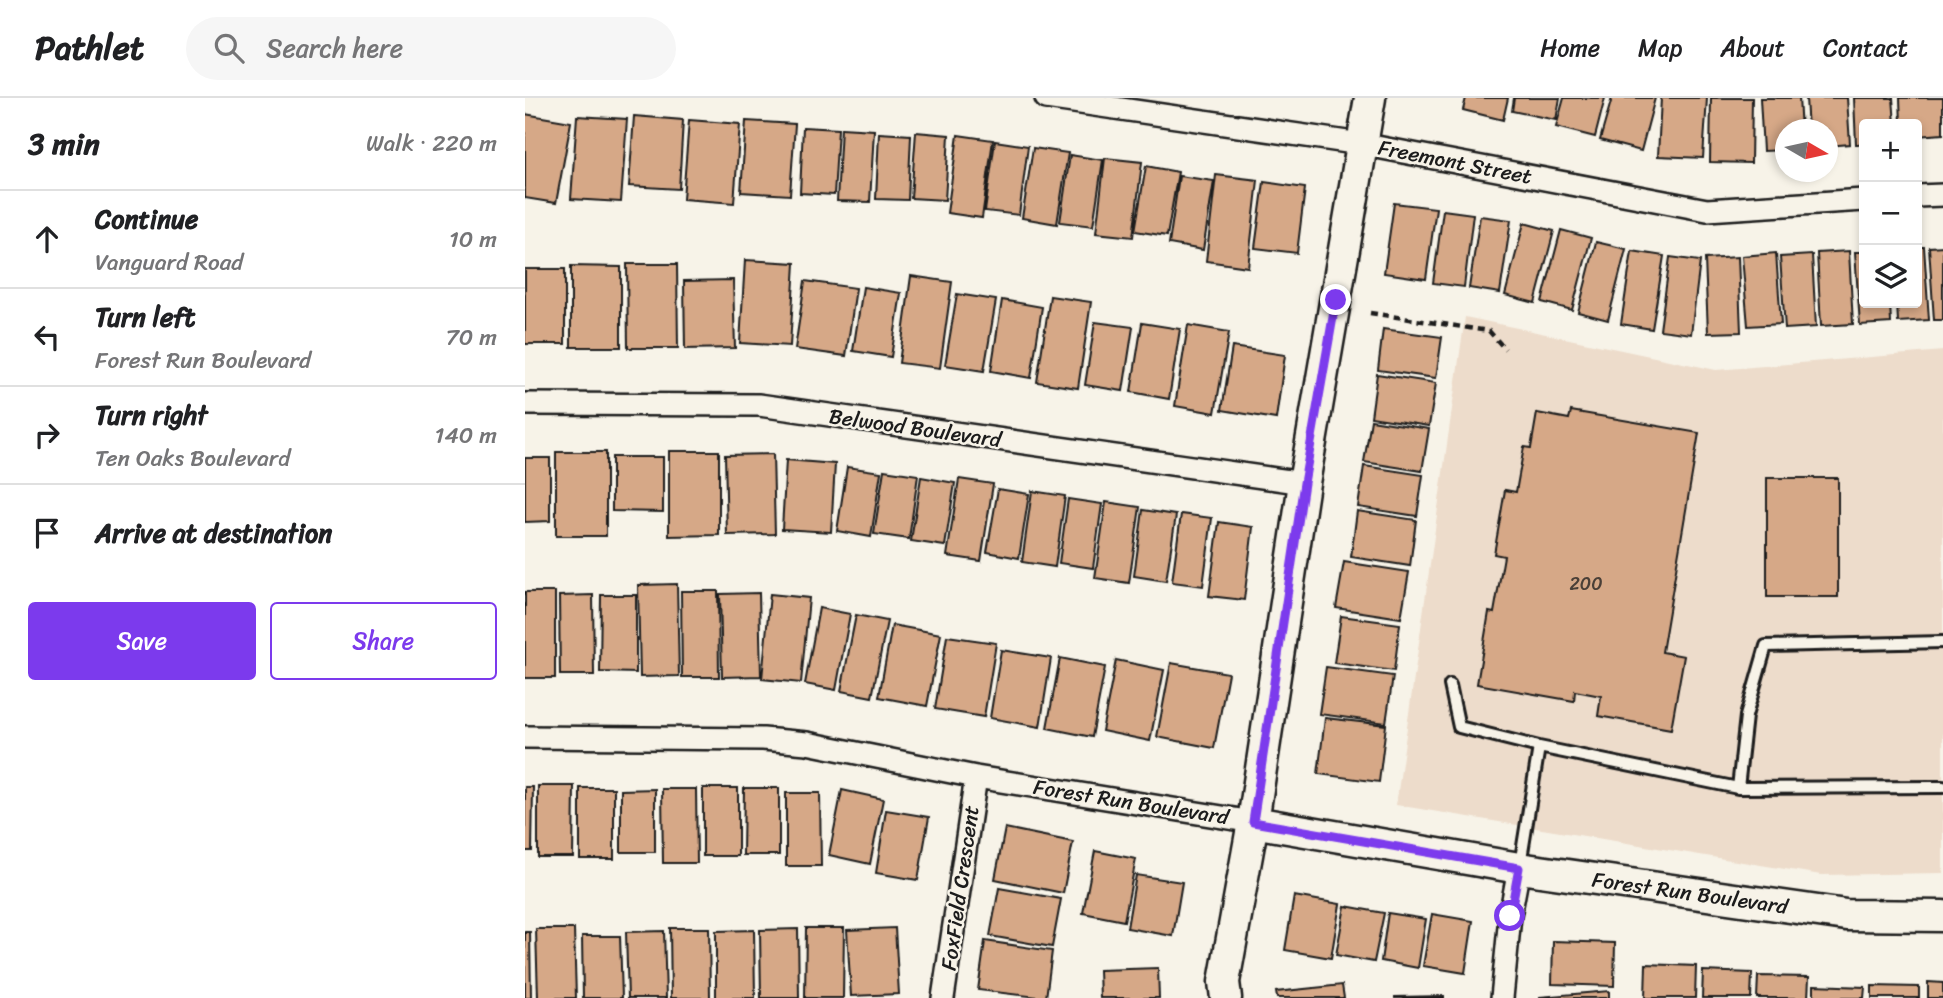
<!DOCTYPE html>
<html lang="en">
<head>
<meta charset="utf-8">
<style>
	body { margin:0; font-family:Sriracha,sans-serif; background:#f6f6f6; color:#202124 }
	.controls { position:absolute; right:21px; top:21px; display:grid; overflow:hidden; border-radius:7px; box-shadow:0 4px 10px #0003 }
	.controls button { width:63px; height:63px; display:grid; place-items:center; padding:0; border:0; border-bottom:2px solid #e0e0e0; background:#fff; color:#202124; font:35px sans-serif }
	.compass { position:absolute; left:1250px; top:21px; width:63px; height:63px; border-radius:50%; background:#fff; box-shadow:0 4px 10px #0003; rotate:99deg }
	.stop { position:absolute; width:21px; height:21px; margin:-16px; border:5px solid #7c3aed; border-radius:50%; background:#fff }
	.stop.end { background:#7c3aed; border-color:#fff; box-shadow:0 2px 7px #0008 }
	.list { margin:0; padding:0; list-style:none }
	h2 { display:flex; justify-content:space-between; align-items:center; height:91px; margin:0; padding:0 28px; font-size:30px }
	h2 small { font-size:23px; font-weight:400; color:#757577 }
	.list li { display:grid; grid-template-columns:46px 1fr auto; gap:21px; align-items:center; box-sizing:border-box; height:98px; padding:0 28px; border-top:2px solid #e0e0e0 }
	.list b { display:block; font-size:26px; white-space:nowrap }
	.list p { margin:0; font-size:23px; white-space:nowrap; color:#757577 }
	.list em { font-size:23px; font-style:normal; color:#757577 }
	.actions { display:flex; gap:14px; padding:21px 28px }
	.actions a { flex:1; padding:16px 0; border:2px solid #7c3aed; border-radius:7px; text-align:center; font-size:24px; color:#7c3aed }
	.actions .main { background:#7c3aed; color:#fff }
	.icon { flex:none; width:38px; height:38px; fill:none; stroke:currentColor; stroke-width:2; stroke-linecap:round; stroke-linejoin:round }
	.map { position:relative; flex:none; width:1418px; height:900px; overflow:hidden }
	header { display:flex; align-items:center; gap:42px; box-sizing:border-box; height:98px; padding:0 35px; background:#fff; border-bottom:2px solid #e0e0e0 }
	header strong { font-size:33px }
	nav { display:flex; gap:38px; margin-inline-start:auto; font-size:24px }
	.search { width:490px; height:63px; background:#f6f6f6; display:flex; align-items:center; gap:18px; box-sizing:border-box; padding:0 24px; border-radius:38px; color:#757577; font-size:26px }
	main { display:flex }
	aside { flex:1; background:#fff }
	.map>svg:first-child { display:block }
	.built { fill:#eddccb }
	.building { fill:#d6a887; stroke:#1c1c1c; stroke-width:2 }
	.lines { fill:none; stroke-linecap:round; stroke-linejoin:round }
	.lane-casing { stroke:#1c1c1c; stroke-width:16 }
	.street-casing { stroke:#1c1c1c; stroke-width:26 }
	.secondary-casing { stroke:#1c1c1c; stroke-width:35 }
	.path { stroke:#1c1c1c; stroke-width:4.5; stroke-dasharray:7 5; stroke-linecap:butt }
	.lane { stroke:#f7f3e8; stroke-width:10 }
	.street { stroke:#f7f3e8; stroke-width:21 }
	.secondary { stroke:#f7f3e8; stroke-width:30 }
	.route { stroke:#7c3aed; stroke-width:9 }
	.labels { text-anchor:middle; dominant-baseline:central; stroke-width:5; stroke-linejoin:round; paint-order:stroke }
	.number-label { font-size:18px; fill:#4a3f37 }
	.street-label { font-size:21px; fill:#1c1c1c; stroke:#f7f3e8 }
</style>
</head>
<body>
<header>
<strong>Pathlet</strong>
<div class="search"><svg class="icon" aria-label="search" viewBox="0 0 24 24"><circle cx="10" cy="10" r="6"/><path d="M15 15l6 6"/></svg>Search here</div>
<nav><a>Home</a><a>Map</a><a>About</a><a>Contact</a></nav>
</header>
<main>
<aside>
<h2>3 min<small>Walk · 220 m</small></h2>
<ul class="list">
<li><svg class="icon" aria-label="ahead" viewBox="0 0 24 24"><path d="M12 20V5M6 11l6-6 6 6"/></svg><div><b>Continue</b><p>Vanguard Road</p></div><em>10 m</em></li>
<li><svg class="icon" aria-label="left" viewBox="0 0 24 24"><path d="M17 20v-9H6M10 6l-5 5 5 5"/></svg><div><b>Turn left</b><p>Forest Run Boulevard</p></div><em>70 m</em></li>
<li><svg class="icon" aria-label="right" viewBox="0 0 24 24"><path d="M7 20v-9h11M14 6l5 5-5 5"/></svg><div><b>Turn right</b><p>Ten Oaks Boulevard</p></div><em>140 m</em></li>
<li><svg class="icon" aria-label="arrive" viewBox="0 0 24 24"><path d="M6 21V4h12l-3 4 3 4H6"/></svg><div><b>Arrive at destination</b></div></li>
</ul>
<div class="actions"><a class="main">Save</a><a>Share</a></div>
</aside>
<div class="map">
<svg width="1418" height="900" viewBox="0 0 1418 900">
	<rect width="100%" height="100%" fill="#f7f3e8"/>
	<filter id="ink" filterUnits="userSpaceOnUse"><feTurbulence type="fractalNoise" baseFrequency=".0143" numOctaves="2"/><feDisplacementMap in="SourceGraphic" scale="14" xChannelSelector="R" yChannelSelector="G"/><feConvolveMatrix kernelMatrix="1 2 1 2 8 2 1 2 1" color-interpolation-filters="sRGB"/></filter>
	<g filter="url(#ink)">
		<!-- built -->
		<path class="built" d="M 940,219 L 1191,272 L 1418,253 L 1418,775 L 1296,777 L 871,707 Z"/>
		<!-- building -->
		<path class="building" d="M 941,0 L 983,0 L 978,22 L 938,12 Z
			M 989,0 L 1035,0 L 1031,22 L 987,13 Z
			M 1039,0 L 1080,0 L 1070,39 L 1031,29 Z
			M 1087,0 L 1130,0 L 1116,53 L 1075,42 Z
			M 1136,0 L 1182,0 L 1178,60 L 1133,58 Z
			M 1186,0 L 1227,0 L 1226,65 L 1185,64 Z
			M 1235,0 L 1274,0 L 1276,32 L 1260,32 L 1260,52 L 1238,53 Z
			M 1281,0 L 1322,0 L 1325,46 L 1302,48 L 1302,32 L 1283,32 Z
			M 1329,0 L 1368,0 L 1370,26 L 1339,26 L 1339,46 L 1331,46 Z
			M 1375,0 L 1418,0 L 1418,36 L 1392,38 L 1392,26 L 1376,26 Z
			M 0,16 L 46,24 L 31,105 L 0,100 Z
			M 52,18 L 102,21 L 96,104 L 46,101 Z
			M 109,18 L 158,22 L 154,91 L 104,88 Z
			M 164,22 L 215,26 L 209,105 L 158,101 Z
			M 221,23 L 270,26 L 265,97 L 216,94 Z
			M 278,29 L 313,31 L 309,97 L 275,95 Z
			M 316,30 L 349,32 L 345,104 L 312,103 Z
			M 391,34 L 424,37 L 420,102 L 386,100 Z
			M 354,35 L 386,37 L 383,102 L 351,101 Z
			M 433,37 L 468,42 L 457,120 L 422,115 Z
			M 470,43 L 503,48 L 494,117 L 460,113 Z
			M 508,50 L 543,55 L 532,126 L 497,120 Z
			M 545,57 L 578,62 L 568,128 L 535,124 Z
			M 580,60 L 617,64 L 608,139 L 571,135 Z
			M 621,68 L 653,74 L 642,138 L 610,133 Z
			M 691,77 L 733,82 L 723,169 L 681,163 Z
			M 654,78 L 689,83 L 678,152 L 644,146 Z
			M 739,84 L 780,90 L 772,155 L 730,150 Z
			M 869,105 L 911,110 L 901,181 L 859,175 Z
			M 918,112 L 948,116 L 939,189 L 908,185 Z
			M 955,118 L 986,122 L 975,195 L 944,190 Z
			M 999,125 L 1029,133 L 1010,205 L 980,197 Z
			M 1036,132 L 1066,140 L 1047,212 L 1017,204 Z
			M 1071,144 L 1101,151 L 1083,222 L 1053,214 Z
			M 1418,148 L 1418,222 L 1409,222 L 1404,149 Z
			M 1392,149 L 1399,149 L 1404,222 L 1373,224 L 1372,205 L 1392,205 Z
			M 1107,153 L 1139,158 L 1127,231 L 1096,226 Z
			M 1324,153 L 1328,226 L 1296,228 L 1292,155 Z
			M 1330,154 L 1339,154 L 1339,205 L 1365,205 L 1366,225 L 1335,227 Z
			M 1251,155 L 1256,226 L 1223,228 L 1217,158 Z
			M 1287,157 L 1291,229 L 1260,231 L 1255,159 Z
			M 1145,159 L 1175,163 L 1166,236 L 1135,232 Z
			M 1213,159 L 1216,234 L 1183,235 L 1180,161 Z
			M 220,162 L 270,165 L 265,248 L 215,245 Z
			M 102,166 L 152,166 L 153,250 L 103,250 Z
			M 46,168 L 96,169 L 96,249 L 46,249 Z
			M 0,171 L 40,171 L 40,246 L 0,246 Z
			M 386,178 L 427,184 L 415,270 L 374,265 Z
			M 208,182 L 210,250 L 160,251 L 159,183 Z
			M 280,183 L 331,190 L 321,258 L 270,251 Z
			M 338,189 L 376,195 L 366,259 L 328,253 Z
			M 432,196 L 471,202 L 459,273 L 420,267 Z
			M 525,198 L 566,204 L 553,290 L 512,284 Z
			M 477,202 L 517,209 L 506,280 L 466,273 Z
			M 570,224 L 608,229 L 598,293 L 560,287 Z
			M 617,225 L 655,231 L 644,301 L 606,294 Z
			M 663,227 L 704,234 L 690,315 L 650,308 Z
			M 858,231 L 917,239 L 911,280 L 853,272 Z
			M 707,249 L 760,257 L 751,321 L 697,312 Z
			M 852,276 L 911,285 L 904,328 L 846,319 Z
			M 1046,313 L 1174,335 L 1137,554 L 1159,558 L 1146,631 L 1073,618 L 1076,598 L 1050,593 L 1049,603 L 952,586 L 964,514 L 969,515 L 979,458 L 969,456 L 980,392 L 991,394 L 999,349 L 1006,350 L 1012,315 L 1044,321 Z
			M 846,322 L 904,331 L 897,373 L 839,364 Z
			M 144,353 L 194,353 L 194,437 L 144,438 Z
			M 31,354 L 81,354 L 81,438 L 31,438 Z
			M 248,356 L 250,436 L 202,437 L 200,357 Z
			M 87,359 L 138,359 L 138,414 L 87,413 Z
			M 0,360 L 25,360 L 25,423 L 0,424 Z
			M 261,362 L 310,366 L 306,434 L 257,431 Z
			M 839,368 L 898,377 L 892,418 L 833,409 Z
			M 322,369 L 356,374 L 346,439 L 312,433 Z
			M 359,372 L 393,377 L 384,441 L 349,436 Z
			M 396,379 L 430,385 L 420,448 L 386,443 Z
			M 1242,380 L 1313,380 L 1313,499 L 1242,499 Z
			M 434,381 L 468,386 L 456,463 L 422,458 Z
			M 473,391 L 504,396 L 494,460 L 462,454 Z
			M 507,393 L 540,398 L 530,469 L 497,464 Z
			M 543,401 L 577,406 L 568,470 L 534,465 Z
			M 581,404 L 615,409 L 604,485 L 570,480 Z
			M 618,412 L 651,417 L 641,483 L 609,478 Z
			M 832,413 L 891,422 L 885,468 L 826,459 Z
			M 656,416 L 687,420 L 678,488 L 647,484 Z
			M 694,424 L 728,429 L 719,502 L 684,498 Z
			M 819,464 L 884,474 L 876,520 L 811,510 Z
			M 152,486 L 154,578 L 115,579 L 113,487 Z
			M 156,493 L 193,493 L 194,579 L 157,579 Z
			M 0,494 L 30,494 L 30,580 L 0,580 Z
			M 234,495 L 236,578 L 197,579 L 195,496 Z
			M 245,496 L 284,500 L 276,585 L 237,581 Z
			M 68,497 L 69,577 L 35,577 L 34,498 Z
			M 76,497 L 111,497 L 111,575 L 75,574 Z
			M 294,510 L 325,516 L 311,592 L 280,586 Z
			M 331,517 L 362,523 L 347,599 L 316,593 Z
			M 816,518 L 875,526 L 869,573 L 809,565 Z
			M 367,527 L 416,536 L 402,608 L 354,599 Z
			M 422,538 L 471,545 L 459,619 L 410,611 Z
			M 476,552 L 526,560 L 515,629 L 465,620 Z
			M 535,560 L 580,569 L 567,639 L 522,630 Z
			M 591,562 L 639,572 L 625,643 L 577,633 Z
			M 646,565 L 703,575 L 689,650 L 632,639 Z
			M 801,569 L 868,578 L 861,625 L 794,616 Z
			M 800,620 L 861,627 L 854,684 L 793,676 Z
			M 13,688 L 49,688 L 48,759 L 13,759 Z
			M 0,689 L 8,689 L 7,753 L 0,753 Z
			M 55,690 L 89,690 L 89,761 L 55,761 Z
			M 178,690 L 213,690 L 213,758 L 178,758 Z
			M 219,690 L 254,690 L 254,757 L 218,757 Z
			M 130,691 L 130,754 L 96,754 L 96,692 Z
			M 137,691 L 171,691 L 172,765 L 138,765 Z
			M 317,692 L 358,701 L 345,766 L 304,757 Z
			M 261,695 L 295,695 L 296,768 L 261,768 Z
			M 361,712 L 404,719 L 393,782 L 351,775 Z
			M 480,730 L 548,744 L 538,795 L 470,781 Z
			M 570,753 L 611,761 L 599,823 L 558,815 Z
			M 611,777 L 657,784 L 648,838 L 602,830 Z
			M 474,790 L 536,801 L 527,849 L 465,838 Z
			M 769,798 L 815,806 L 806,860 L 760,852 Z
			M 820,808 L 859,815 L 849,864 L 811,857 Z
			M 863,815 L 901,821 L 893,870 L 856,863 Z
			M 907,816 L 948,823 L 940,875 L 898,868 Z
			M 145,830 L 184,830 L 185,900 L 146,900 Z
			M 281,830 L 319,830 L 318,900 L 280,900 Z
			M 370,830 L 374,896 L 326,898 L 322,832 Z
			M 11,831 L 49,831 L 51,900 L 13,900 Z
			M 273,831 L 274,900 L 236,900 L 235,832 Z
			M 229,832 L 230,900 L 191,900 L 191,833 Z
			M 139,833 L 141,900 L 103,900 L 101,834 Z
			M 0,834 L 5,834 L 6,900 L 0,900 Z
			M 57,838 L 95,838 L 97,900 L 58,900 Z
			M 460,843 L 527,853 L 521,900 L 453,892 Z
			M 1028,843 L 1090,845 L 1089,888 L 1027,886 Z
			M 1121,866 L 1171,868 L 1170,900 L 1120,900 Z
			M 633,870 L 634,900 L 575,900 L 574,872 Z
			M 1178,873 L 1227,875 L 1226,900 L 1177,900 Z
			M 1233,878 L 1284,879 L 1283,900 L 1232,900 Z
			M 1403,884 L 1418,885 L 1418,900 L 1403,900 Z
			M 817,887 L 819,900 L 752,900 L 751,894 Z
			M 1289,887 L 1340,889 L 1339,900 L 1289,900 Z
			M 1347,888 L 1394,889 L 1394,900 L 1347,900 Z
			M 1084,893 L 1084,900 L 1015,900 L 1015,899 Z
			M 919,898 L 919,900 L 870,900 L 870,899 Z"/>
		<g class="lines">
			<!-- lane casing -->
			<g class="lane-casing">
				<path id="lane" d="M 925,587 L 934,629 L 1014,649 L 1213,690 L 1221,618 L 1241,548 L 1418,544
					M 1213,690 L 1418,689
					M 995,767 L 1014,649"/>
			</g>
			<!-- street casing -->
			<g class="street-casing">
				<path id="street" d="M 521,0 L 836,46 L 1182,112 L 1339,102
					M 1392,98 L 1418,97
					M 0,306 L 234,307 L 779,385
					M 0,639 L 238,641 L 282,645 L 451,679 L 728,724
					M 418,900 L 451,679
					M 977,900 L 985,818 L 994,770"/>
			</g>
			<!-- secondary casing -->
			<g class="secondary-casing">
				<path id="secondary" d="M 728,724 L 994,770 L 1321,817 L 1418,818
					M 701,900 L 699,884 L 728,724 L 779,385 L 845,0"/>
			</g>
			<!-- path -->
			<path class="path" d="M 845,215 L 964,233 L 980,251"/>
			<!-- lane -->
			<use href="#lane" class="lane"/>
			<!-- street -->
			<use href="#street" class="street"/>
			<!-- secondary -->
			<use href="#secondary" class="secondary"/>
		</g>
	</g>
	<g class="lines" filter="url(#ink)">
		<!-- route -->
		<path class="route" d="M 811,202 L 779,385 L 728,724 L 994,770 L 985,818"/>
	</g>
	<g class="labels">
		<!-- number labels -->
		<g class="number-label">
			<text x="1061" y="486">200</text>
		</g>
		<!-- street labels -->
		<g class="street-label">
			<text transform="translate(930 64) rotate(11)">Freemont Street</text>
			<text transform="translate(390 330) rotate(8)">Belwood Boulevard</text>
			<text transform="translate(606 704) rotate(9)">Forest Run Boulevard</text>
			<text transform="translate(435 790) rotate(-82)">FoxField Crescent</text>
			<text transform="translate(1165 795) rotate(8)">Forest Run Boulevard</text>
		</g>
	</g>
</svg>
<div class="controls">
<button>+</button>
<button>−</button>
<button><svg class="icon" aria-label="layers" viewBox="0 0 24 24"><path d="M12 4l9 5-9 5-9-5zM3 14l9 5 9-5"/></svg></button>
</div>
<svg class="compass" viewBox="-18 -18 36 36"><path d="M0-13l5 13h-10z" fill="#e53935"/><path d="M0 13l5-13h-10z" fill="#757577"/></svg>
<div class="stop" style="left:985px;top:818px"></div>
<div class="stop end" style="left:811px;top:202px"></div>
</div>
</main>
</body>
</html>
